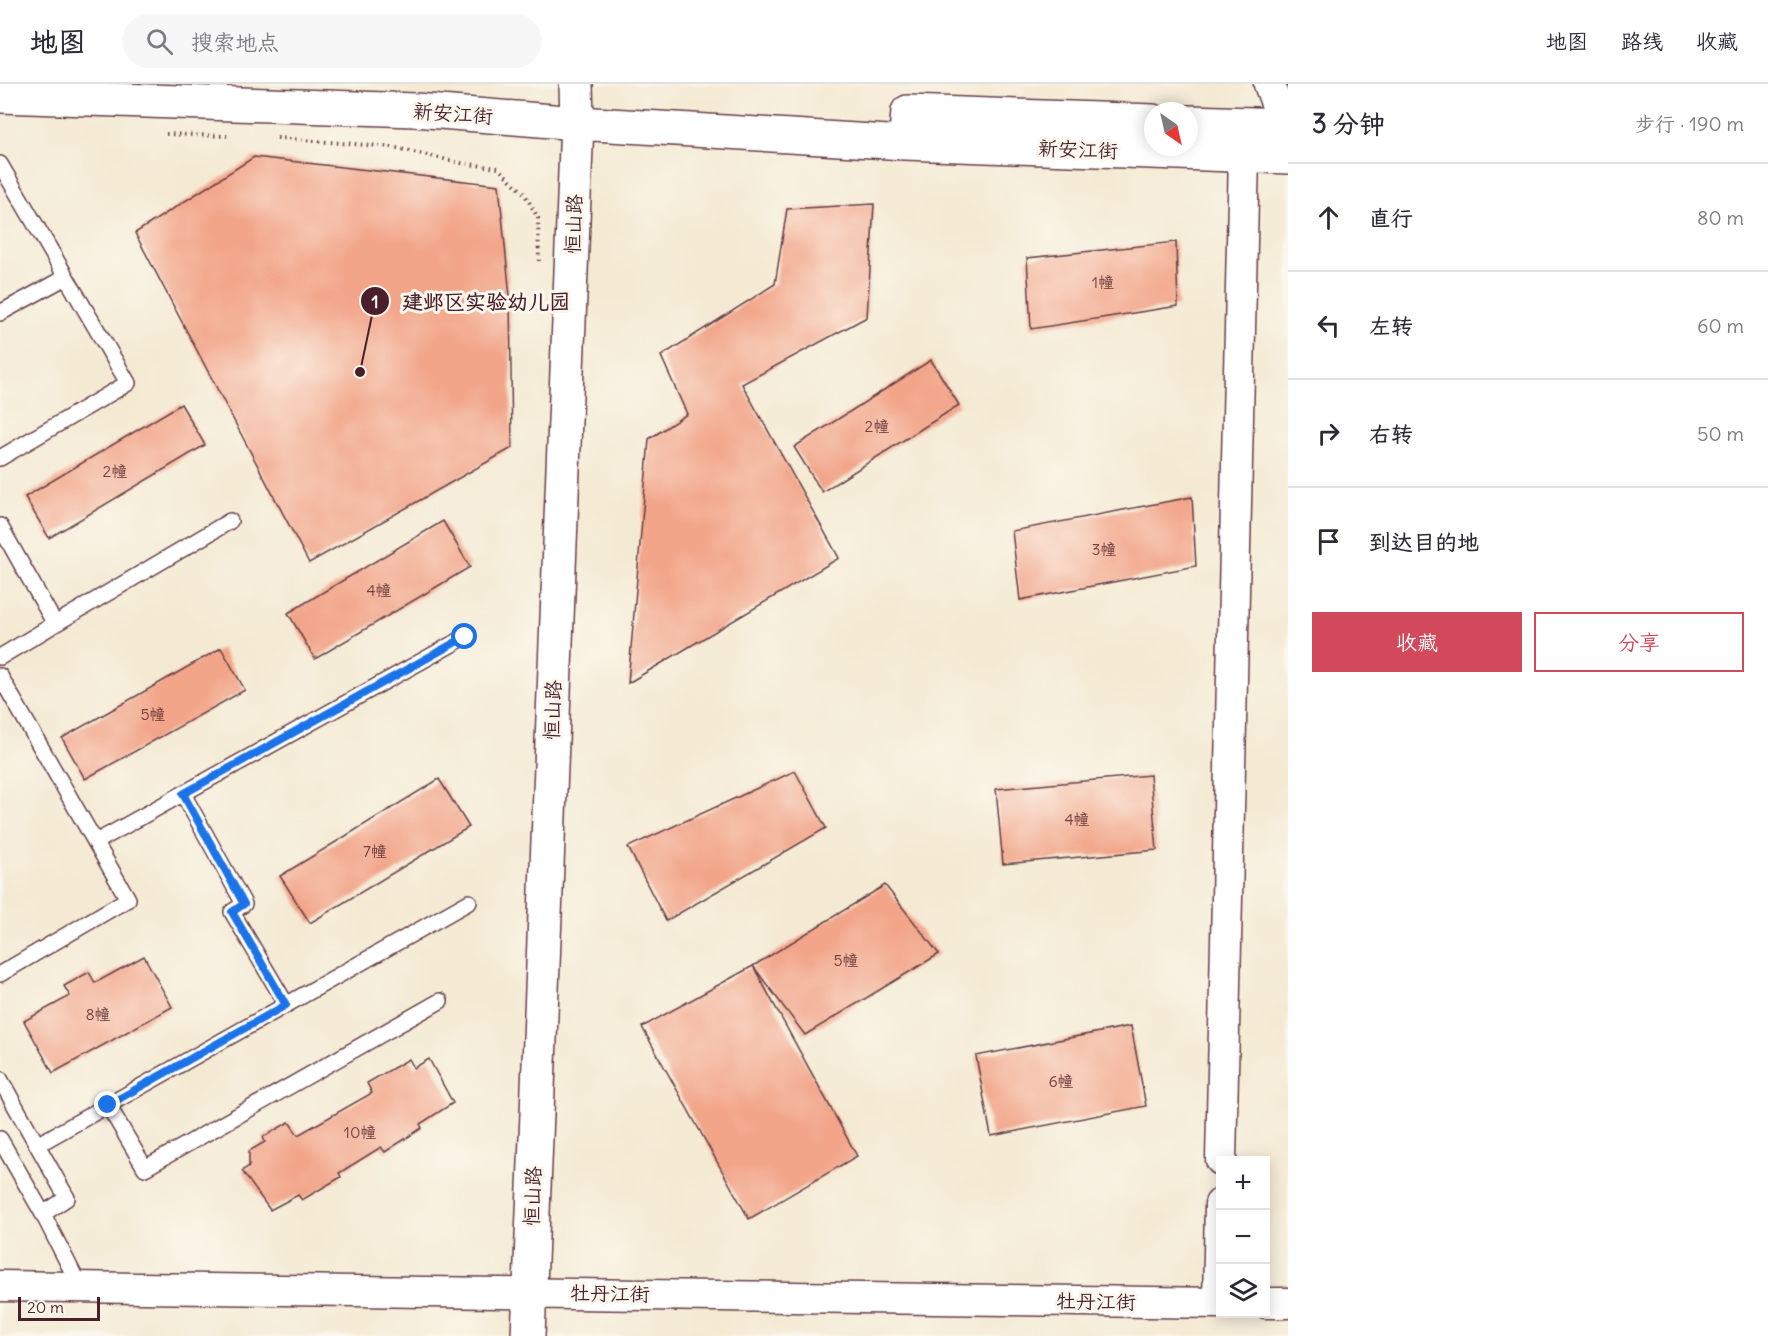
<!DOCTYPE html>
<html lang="zh">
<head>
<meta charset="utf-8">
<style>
	body { margin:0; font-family:Delius,"LXGW WenKai TC",sans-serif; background:#f7f7f7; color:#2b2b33 }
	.controls { position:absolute; right:18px; bottom:18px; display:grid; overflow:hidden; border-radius:0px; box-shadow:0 3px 15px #0003 }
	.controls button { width:54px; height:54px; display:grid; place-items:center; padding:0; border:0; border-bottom:2px solid #e1e1e2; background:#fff; color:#2b2b33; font:30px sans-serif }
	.compass { position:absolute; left:1144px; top:18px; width:54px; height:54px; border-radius:50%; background:#fff; box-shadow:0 3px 15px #0003; rotate:146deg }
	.scale { position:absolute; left:18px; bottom:15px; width:82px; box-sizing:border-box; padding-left:6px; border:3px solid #4a1f2b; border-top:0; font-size:16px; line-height:21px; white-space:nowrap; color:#4a1f2b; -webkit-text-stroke:4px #fbf7ec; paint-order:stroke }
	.stop { position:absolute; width:18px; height:18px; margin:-14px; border:4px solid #1a73e8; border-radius:50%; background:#fff }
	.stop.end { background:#1a73e8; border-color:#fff; box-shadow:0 2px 6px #0008 }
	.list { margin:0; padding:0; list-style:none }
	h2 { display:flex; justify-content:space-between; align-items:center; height:78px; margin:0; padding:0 24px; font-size:26px }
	h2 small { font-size:20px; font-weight:400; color:#7c7c81 }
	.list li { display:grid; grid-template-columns:39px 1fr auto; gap:18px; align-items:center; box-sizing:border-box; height:108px; padding:0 24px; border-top:2px solid #e1e1e2 }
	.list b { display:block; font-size:22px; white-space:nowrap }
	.list em { font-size:20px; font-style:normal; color:#7c7c81 }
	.actions { display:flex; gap:12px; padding:18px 24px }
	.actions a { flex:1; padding:14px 0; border:2px solid #d1495b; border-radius:0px; text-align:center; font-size:21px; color:#d1495b }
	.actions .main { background:#d1495b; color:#fff }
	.icon { flex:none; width:33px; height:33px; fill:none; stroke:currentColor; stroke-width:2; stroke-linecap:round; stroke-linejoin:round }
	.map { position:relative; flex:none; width:1288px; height:1252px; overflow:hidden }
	header { display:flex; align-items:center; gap:36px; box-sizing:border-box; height:84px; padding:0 30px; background:#fff; border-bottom:2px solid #e1e1e2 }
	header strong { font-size:28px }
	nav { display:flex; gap:33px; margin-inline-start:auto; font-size:21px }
	.search { width:420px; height:54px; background:#f7f7f7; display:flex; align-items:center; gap:15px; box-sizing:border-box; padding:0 21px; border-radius:33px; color:#7c7c81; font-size:22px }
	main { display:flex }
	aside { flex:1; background:#fff }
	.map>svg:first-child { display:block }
	.building { fill:#f2a589 }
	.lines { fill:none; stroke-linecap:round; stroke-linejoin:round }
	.service-casing { stroke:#643d44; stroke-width:18 }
	.minor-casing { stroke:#643d44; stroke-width:33 }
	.tertiary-casing { stroke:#643d44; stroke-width:36 }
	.path { stroke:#643d44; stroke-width:4; stroke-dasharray:1.5 4.5; stroke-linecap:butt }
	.service { stroke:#fff; stroke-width:15 }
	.minor { stroke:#fff; stroke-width:30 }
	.tertiary { stroke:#fff; stroke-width:33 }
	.route { stroke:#1a73e8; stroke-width:8 }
	.labels { text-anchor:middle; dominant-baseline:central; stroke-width:6; stroke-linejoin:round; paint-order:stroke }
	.number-label { font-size:16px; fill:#744042 }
	.street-label { font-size:20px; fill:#4a1f2b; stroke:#fbf7ec }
	.leader { fill:none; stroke:#4a1f2b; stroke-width:2 }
	.callout-dot { fill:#4a1f2b; stroke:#fbf7ec; stroke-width:2 }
	.mark-label { font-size:18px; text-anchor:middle; font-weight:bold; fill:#fff }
	.callout-label { font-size:21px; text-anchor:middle; font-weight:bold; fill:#4a1f2b; stroke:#fbf7ec; stroke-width:6; stroke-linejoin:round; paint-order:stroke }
</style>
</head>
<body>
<header>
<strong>地图</strong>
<div class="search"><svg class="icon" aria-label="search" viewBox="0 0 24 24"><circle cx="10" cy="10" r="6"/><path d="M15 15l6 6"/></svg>搜索地点</div>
<nav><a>地图</a><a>路线</a><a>收藏</a></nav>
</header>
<main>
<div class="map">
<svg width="1288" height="1252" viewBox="0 0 1288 1252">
	<rect width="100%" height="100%" fill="#fbf7ec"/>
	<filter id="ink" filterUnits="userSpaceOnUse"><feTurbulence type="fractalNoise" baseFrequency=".0167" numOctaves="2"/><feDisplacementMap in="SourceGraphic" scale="12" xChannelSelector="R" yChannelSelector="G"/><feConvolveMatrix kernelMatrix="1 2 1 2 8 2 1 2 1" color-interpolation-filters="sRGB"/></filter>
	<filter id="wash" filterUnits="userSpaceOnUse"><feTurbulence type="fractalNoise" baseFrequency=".008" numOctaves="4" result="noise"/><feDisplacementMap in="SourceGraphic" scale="24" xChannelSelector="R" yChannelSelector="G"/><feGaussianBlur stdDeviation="1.35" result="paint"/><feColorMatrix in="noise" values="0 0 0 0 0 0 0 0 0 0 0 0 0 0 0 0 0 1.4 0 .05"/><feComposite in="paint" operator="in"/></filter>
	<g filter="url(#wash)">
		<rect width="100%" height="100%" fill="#f4ead4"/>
		<g id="blocks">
			<!-- building -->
			<path class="building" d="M 254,73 L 499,101 L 510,213 L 512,364 L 309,479 L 135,149 Z
				M 874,120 L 867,233 L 742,300 L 839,474 L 628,599 L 649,355 L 687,330 L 661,272 L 775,200 L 787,125 Z
				M 1176,158 L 1178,222 L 1031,245 L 1027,174 Z
				M 931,276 L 959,321 L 822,408 L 794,363 Z
				M 181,320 L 205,361 L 49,454 L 25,413 Z
				M 1192,413 L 1196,482 L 1020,516 L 1012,447 Z
				M 443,437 L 470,483 L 315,575 L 288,529 Z
				M 221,564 L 245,606 L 85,695 L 62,654 Z
				M 795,687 L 826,744 L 666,837 L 628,763 Z
				M 1150,691 L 1157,766 L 1003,780 L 996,705 Z
				M 439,695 L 469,743 L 310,839 L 280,792 Z
				M 885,801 L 939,870 L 805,951 L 753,882 L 857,1072 L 749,1135 L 642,943 L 753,882 Z
				M 144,872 L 172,923 L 53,989 L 24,937 L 70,912 L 64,902 L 89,888 L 95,899 Z
				M 1131,942 L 1146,1022 L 991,1052 L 976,972 Z
				M 409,975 L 414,984 L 429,975 L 453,1019 L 420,1040 L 422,1044 L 385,1068 L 381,1063 L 339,1089 L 341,1093 L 302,1116 L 298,1111 L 270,1126 L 242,1087 L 249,1082 L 249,1067 L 265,1058 L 263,1053 L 289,1038 L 298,1051 L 372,1009 L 367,999 Z"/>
		</g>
	</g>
	<g filter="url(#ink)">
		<use href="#blocks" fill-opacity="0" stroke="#643d44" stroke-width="1.5"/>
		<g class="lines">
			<!-- service casing -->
			<g class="service-casing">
				<path id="service" d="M 0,80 L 128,299 L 0,374
					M 0,229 L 66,193
					M 0,442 L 55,540 L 0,573
					M 55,540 L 230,437
					M 0,592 L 128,815 L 0,890
					M 183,710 L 244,820 L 232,828 L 286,920
					M 96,758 L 465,553
					M 0,995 L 67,1114 L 43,1130 L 0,1055
					M 108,1021 L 145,1084 L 440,917
					M 37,1061 L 469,818
					M 43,1130 L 80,1203"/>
			</g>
			<!-- minor casing -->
			<g class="minor-casing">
				<path id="minor" d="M 1269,0 L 1284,41
					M 1221,1076 L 1244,71
					M 0,1202 L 1220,1219
					M 1218,1219 L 1220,1120
					M 1266,1219 L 1288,1219"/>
			</g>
			<!-- tertiary casing -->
			<g class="tertiary-casing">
				<path id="tertiary" d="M 0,12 L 415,26 L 577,39 L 905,59 L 1288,73
					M 1189,38 L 1288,41
					M 905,59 L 908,28 L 1153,37
					M 528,1252 L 577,39 L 576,0"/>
			</g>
			<!-- path -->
			<path class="path" d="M 166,50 L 227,52
				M 277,54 L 392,63 L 461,79 L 498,84 L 524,109 L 538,134 L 539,177"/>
			<!-- service -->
			<use href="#service" class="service"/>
			<!-- minor -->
			<use href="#minor" class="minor"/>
			<!-- tertiary -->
			<use href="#tertiary" class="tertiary"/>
		</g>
	</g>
	<g class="lines" filter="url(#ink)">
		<!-- route -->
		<path class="route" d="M 108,1021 L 286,921 L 232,828 L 244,820 L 183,710 L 465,553"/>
	</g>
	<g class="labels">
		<!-- number labels -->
		<g class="number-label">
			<text x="1103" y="198">1幢</text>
			<text x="877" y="342">2幢</text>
			<text x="115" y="387">2幢</text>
			<text x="1104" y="465">3幢</text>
			<text x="379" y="506">4幢</text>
			<text x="153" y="630">5幢</text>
			<text x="1077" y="735">4幢</text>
			<text x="375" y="767">7幢</text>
			<text x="846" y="876">5幢</text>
			<text x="98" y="930">8幢</text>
			<text x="1061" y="997">6幢</text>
			<text x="360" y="1048">10幢</text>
		</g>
		<!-- street labels -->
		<g class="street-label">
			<text transform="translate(453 29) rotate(4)">新安江街</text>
			<text transform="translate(1078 65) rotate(2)">新安江街</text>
			<text transform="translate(573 140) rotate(-88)">恒山路</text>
			<text transform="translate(552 626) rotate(-88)">恒山路</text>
			<text transform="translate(532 1112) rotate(-88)">恒山路</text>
			<text transform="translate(610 1209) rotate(1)">牡丹江街</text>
			<text transform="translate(1096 1217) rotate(1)">牡丹江街</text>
		</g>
	</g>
	<!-- callouts -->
	<path class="leader" d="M360 288L375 217"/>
	<g class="callout-dot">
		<circle cx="360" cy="288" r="6"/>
		<circle cx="375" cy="217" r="15"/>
	</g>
	<g class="mark-label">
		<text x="375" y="224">1</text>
	</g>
	<g class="callout-label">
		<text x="486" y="225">建邺区实验幼儿园</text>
	</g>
</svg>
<div class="controls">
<button>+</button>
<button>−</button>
<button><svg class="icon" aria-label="layers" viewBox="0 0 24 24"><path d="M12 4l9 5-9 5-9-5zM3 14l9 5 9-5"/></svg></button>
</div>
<svg class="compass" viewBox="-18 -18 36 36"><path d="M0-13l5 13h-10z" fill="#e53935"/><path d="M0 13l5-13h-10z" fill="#7c7c81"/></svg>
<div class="scale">20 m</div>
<div class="stop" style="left:465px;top:553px"></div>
<div class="stop end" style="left:108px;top:1021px"></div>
</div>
<aside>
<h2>3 分钟<small>步行 · 190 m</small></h2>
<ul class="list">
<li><svg class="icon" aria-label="ahead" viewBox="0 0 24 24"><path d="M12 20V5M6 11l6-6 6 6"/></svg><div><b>直行</b></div><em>80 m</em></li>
<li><svg class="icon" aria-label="left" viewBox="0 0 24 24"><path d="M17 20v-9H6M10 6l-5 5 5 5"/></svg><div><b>左转</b></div><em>60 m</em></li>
<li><svg class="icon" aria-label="right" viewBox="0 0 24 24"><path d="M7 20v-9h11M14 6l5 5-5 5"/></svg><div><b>右转</b></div><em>50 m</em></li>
<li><svg class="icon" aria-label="arrive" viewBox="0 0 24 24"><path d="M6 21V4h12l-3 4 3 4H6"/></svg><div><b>到达目的地</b></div></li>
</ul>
<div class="actions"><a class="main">收藏</a><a>分享</a></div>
</aside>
</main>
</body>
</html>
